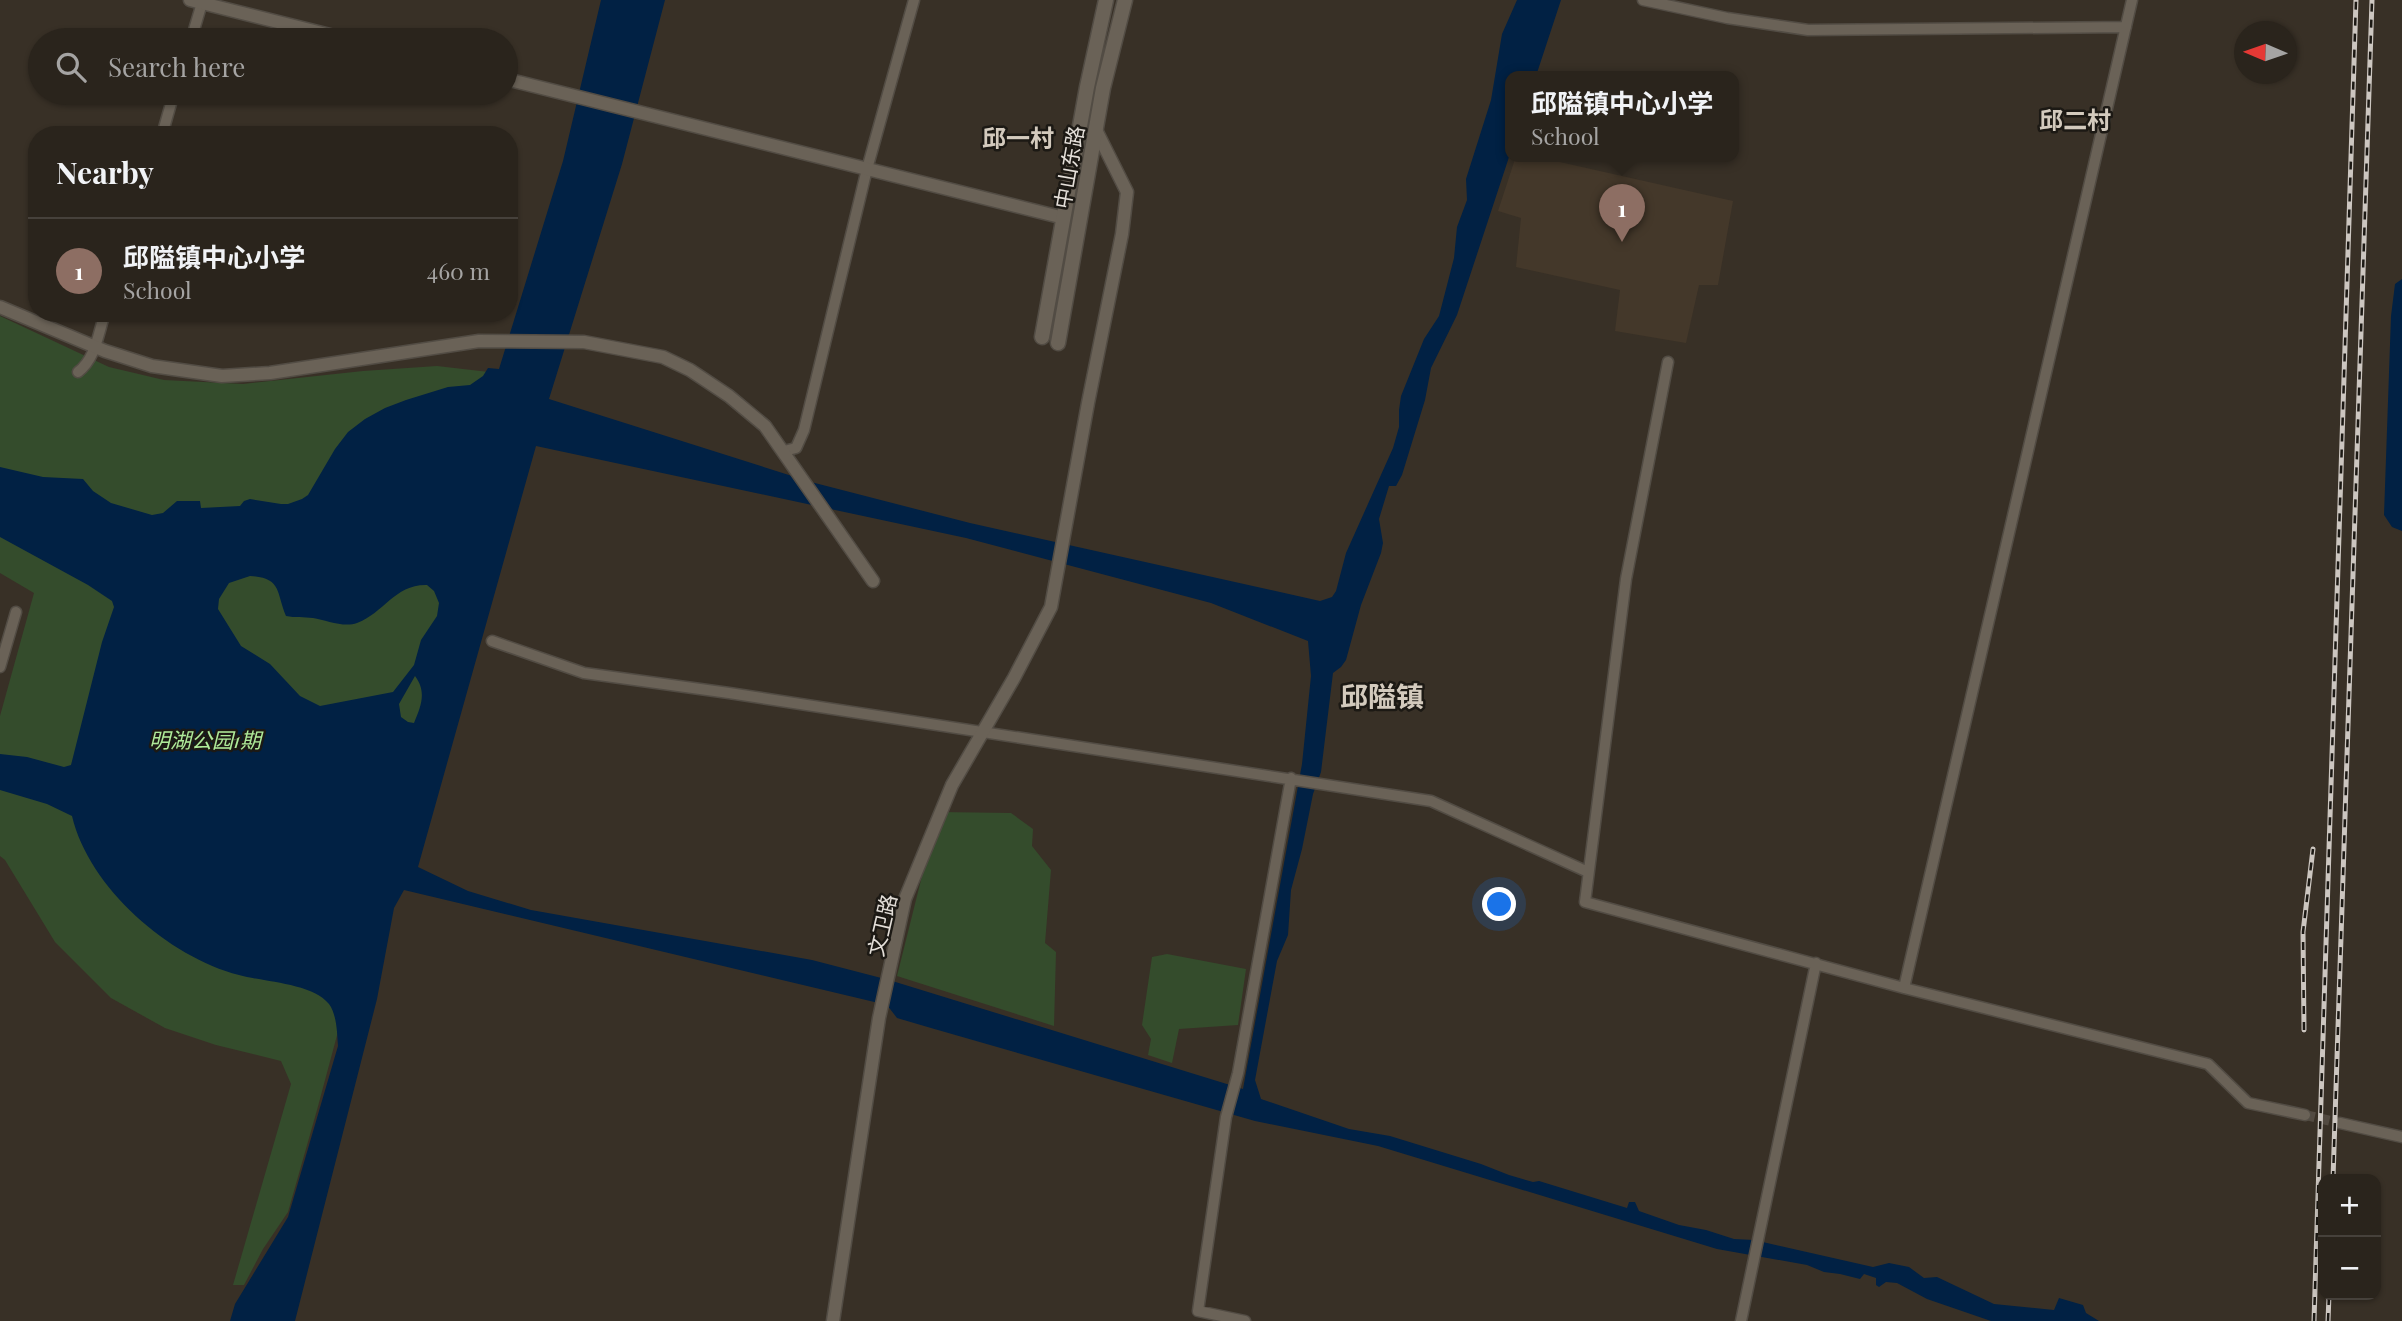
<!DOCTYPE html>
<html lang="en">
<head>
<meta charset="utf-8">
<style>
	body { margin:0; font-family:"Playfair Display","Noto Sans SC",serif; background:#363029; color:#f1f3f6 }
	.controls { position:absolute; right:21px; bottom:21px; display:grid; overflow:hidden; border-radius:14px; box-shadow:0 2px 5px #0004 }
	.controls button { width:63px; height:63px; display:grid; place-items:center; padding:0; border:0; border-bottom:2px solid #46413b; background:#2a241c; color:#f1f3f6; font:35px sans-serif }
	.compass { position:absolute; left:2234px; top:21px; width:63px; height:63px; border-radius:50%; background:#2a241c; box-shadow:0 2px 5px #0004; rotate:272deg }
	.you { position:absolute; left:1500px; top:905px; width:24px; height:24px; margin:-18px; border:5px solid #fff; border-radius:50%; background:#1a73e8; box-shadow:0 0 0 10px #1a73e833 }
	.badge { display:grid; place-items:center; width:46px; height:46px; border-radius:50%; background:#55d671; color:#fff; font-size:23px; font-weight:700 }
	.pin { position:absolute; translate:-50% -58px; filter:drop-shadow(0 2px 4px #0008) }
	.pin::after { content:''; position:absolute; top:37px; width:24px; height:21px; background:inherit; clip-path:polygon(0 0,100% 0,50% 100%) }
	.popup { position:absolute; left:1505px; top:71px; width:234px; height:91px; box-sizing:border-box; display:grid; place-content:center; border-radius:14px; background:#2a241c; filter:drop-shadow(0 2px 5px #0005); font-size:23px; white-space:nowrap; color:#a5a4a3 }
	.popup b { font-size:26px; color:#f1f3f6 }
	.popup::after { content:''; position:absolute; left:50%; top:100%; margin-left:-14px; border:14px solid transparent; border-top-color:#2a241c }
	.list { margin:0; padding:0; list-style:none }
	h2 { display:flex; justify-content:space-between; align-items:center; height:91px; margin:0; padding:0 28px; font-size:30px }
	h2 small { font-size:23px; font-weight:400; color:#a5a4a3 }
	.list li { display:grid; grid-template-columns:46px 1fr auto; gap:21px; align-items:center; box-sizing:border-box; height:105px; padding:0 28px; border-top:2px solid #46413b }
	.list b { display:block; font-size:26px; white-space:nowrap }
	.list p { margin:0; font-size:23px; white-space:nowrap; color:#a5a4a3 }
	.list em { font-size:23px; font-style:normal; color:#a5a4a3 }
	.icon { flex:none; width:38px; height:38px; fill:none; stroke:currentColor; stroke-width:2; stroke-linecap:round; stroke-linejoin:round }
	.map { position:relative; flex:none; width:2402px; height:1321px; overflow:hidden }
	.search { position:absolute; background:#2a241c; box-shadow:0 2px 5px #0004; left:28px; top:28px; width:490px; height:77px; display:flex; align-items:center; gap:18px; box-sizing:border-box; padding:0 24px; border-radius:38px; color:#a5a4a3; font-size:26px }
	.panel { position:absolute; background:#2a241c; box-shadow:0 2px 5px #0004; left:28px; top:126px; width:490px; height:196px; border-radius:28px }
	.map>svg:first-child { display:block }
	.built { fill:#44382a }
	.green { fill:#344c2c }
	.water { fill:#012144; fill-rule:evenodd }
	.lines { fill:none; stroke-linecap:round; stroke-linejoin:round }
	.minor-tunnel { stroke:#524a41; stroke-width:10; stroke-dasharray:10 5; stroke-linecap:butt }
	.minor-casing { stroke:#524c44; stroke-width:13 }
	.tertiary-casing { stroke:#524c44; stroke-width:15 }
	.secondary-casing { stroke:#524c44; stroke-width:17 }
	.minor { stroke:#6a6257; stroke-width:10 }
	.tertiary { stroke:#6a6257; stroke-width:12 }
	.secondary { stroke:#6a6257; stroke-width:14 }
	.rail-casing { stroke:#ccc6c0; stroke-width:5 }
	.rail { stroke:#1c1914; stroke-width:2.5; stroke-dasharray:8; stroke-linecap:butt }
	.labels { text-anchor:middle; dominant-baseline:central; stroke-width:5; stroke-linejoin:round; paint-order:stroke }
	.street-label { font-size:21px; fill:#e4dfd9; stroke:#1c1914 }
	.park-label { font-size:21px; font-style:italic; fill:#afeb9a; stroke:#1c1914 }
	.quarter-label { font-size:24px; font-weight:bold; fill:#d3cabd; stroke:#1c1914 }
	.district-label { font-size:28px; font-weight:bold; fill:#d3cabd; stroke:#1c1914 }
</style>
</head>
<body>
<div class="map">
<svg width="2402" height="1321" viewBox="0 0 2402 1321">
	<rect width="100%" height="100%" fill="#383026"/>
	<!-- built -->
	<path class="built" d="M 1516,156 L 1533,156 L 1733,201 L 1718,285 L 1699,285 L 1686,343 L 1615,331 L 1620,290 L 1516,267 L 1521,218 L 1498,211 Z"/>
	<!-- green -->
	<path class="green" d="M 0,316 L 109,367 L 164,380 L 243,384 L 363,371 L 437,366 L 489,372 L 426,703 L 317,1110 L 288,1212 L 263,1249 L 244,1285 L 233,1285 L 291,1084 L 281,1061 L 216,1045 L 165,1028 L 111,998 L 55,942 L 5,860 L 0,856 L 0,716 L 34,593 L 0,573 Z
		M 938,812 L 1011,813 L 1033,829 L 1032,846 L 1051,870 L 1045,943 L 1056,952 L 1054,1026 L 897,976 Z
		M 1167,954 L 1246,969 L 1238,1025 L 1179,1029 L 1172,1063 L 1148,1055 L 1151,1039 L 1142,1025 L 1152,957 Z"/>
	<!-- water -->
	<path class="water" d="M 601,0 L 665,0 L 622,164 L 549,399 L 811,482 L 970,523 L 1320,601 L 1332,597 L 1336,591 L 1346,553 L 1393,448 L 1399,427 L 1399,410 L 1401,396 L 1424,339 L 1439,316 L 1454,258 L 1457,227 L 1467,200 L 1466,179 L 1491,100 L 1502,34 L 1517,0 L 1561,0 L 1536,76 L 1510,76 L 1510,154 L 1457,315 L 1431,368 L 1425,400 L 1402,475 L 1396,486 L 1389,486 L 1379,519 L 1383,543 L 1381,553 L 1361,605 L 1346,660 L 1341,667 L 1333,673 L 1321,772 L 1313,794 L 1302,849 L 1291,890 L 1288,935 L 1277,961 L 1255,1080 L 1261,1099 L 1349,1129 L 1390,1136 L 1481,1164 L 1509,1175 L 1533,1182 L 1539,1181 L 1627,1208 L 1629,1202 L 1635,1202 L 1639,1211 L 1679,1225 L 1706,1230 L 1734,1239 L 1754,1240 L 1873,1267 L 1889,1263 L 1909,1267 L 1924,1278 L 1937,1277 L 1994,1304 L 2054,1310 L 2059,1298 L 2083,1305 L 2086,1313 L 2099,1321 L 1991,1321 L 1927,1299 L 1897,1283 L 1886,1282 L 1879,1287 L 1876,1285 L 1876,1278 L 1864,1274 L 1860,1279 L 1840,1274 L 1824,1272 L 1807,1265 L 1717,1249 L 1378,1146 L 1255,1121 L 931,1028 L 897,1018 L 887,1005 L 404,890 L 394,908 L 377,999 L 295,1321 L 230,1321 L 235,1304 L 288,1217 L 338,1046 C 337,1033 337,1015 329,1004 C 312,983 264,982 239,975 C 169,957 89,888 72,816 L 47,804 L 0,790 L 0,754 L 27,757 L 64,767 L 71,765 L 102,642 L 114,607 L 112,601 L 88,585 L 0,537 L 0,467 L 43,477 L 83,479 L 93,491 L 111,503 L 152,515 L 163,513 L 177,501 L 200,501 L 201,508 L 240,506 L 244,501 L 250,499 L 281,504 L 288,504 L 302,499 L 308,495 L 335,449 L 348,432 L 365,419 L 385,408 L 406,400 L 448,387 L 470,385 L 483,376 L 488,368 L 499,369 L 563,161 ZM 536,446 L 966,538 L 1211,603 L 1308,641 L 1311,676 L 1302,764 L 1243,1089 L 889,980 L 812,960 L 531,910 L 468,891 L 418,867 ZM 250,576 C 282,578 276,592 286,616 C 295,618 304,617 313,618 C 326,620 344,628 357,623 C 384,613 395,584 427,585 L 434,591 L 439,603 L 437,616 L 421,640 L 414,665 L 393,692 L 320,706 L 300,696 L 270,664 L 241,646 L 218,609 L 219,599 L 229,583 ZM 415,676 C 427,692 421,706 414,723 L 408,722 L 401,717 L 399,704 Z
		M 2402,279 L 2402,531 L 2392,527 L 2384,515 L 2391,316 L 2395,284 Z"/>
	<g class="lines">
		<!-- minor-tunnel -->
		<path class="minor-tunnel" d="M 2305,1115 L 2340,1123"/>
		<!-- minor casing -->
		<g class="minor-casing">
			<path id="minor" d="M 1643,0 L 1727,18 L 1808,30 L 2126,27
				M 191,40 L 202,3
				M 162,135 L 174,93
				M 1668,362 L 1626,579 L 1585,902 L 1904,988 L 2132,0
				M 78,372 C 96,358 98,334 105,313
				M 784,451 L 796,448 L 804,430 L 867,169 L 914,0
				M 492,641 L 584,673 L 729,693 L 1431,801 L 1588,872
				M 0,667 L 16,612
				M 1904,988 L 2208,1064 L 2248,1103 L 2305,1115
				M 2340,1123 L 2402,1137
				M 1245,1321 L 1198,1311 L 1226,1117 L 1238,1073 L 1291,778
				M 1741,1321 L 1816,963"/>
		</g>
		<!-- tertiary casing -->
		<g class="tertiary-casing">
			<path id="tertiary" d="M 190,0 L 350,40
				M 506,79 L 1064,218
				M 0,307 L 105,351 L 152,366 L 222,376 L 270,373 L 479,341 L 584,342 L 663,357 L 690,370 L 729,396 L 765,426 L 873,581
				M 833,1321 L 879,1018 L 905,899 L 952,785 L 1014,678 L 1051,607 L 1088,403 L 1122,234 L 1127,192 L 1096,130"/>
		</g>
		<!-- secondary casing -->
		<g class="secondary-casing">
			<path id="secondary" d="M 1042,337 L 1087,87 L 1106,0
				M 1058,343 L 1103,88 L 1125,0"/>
		</g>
		<!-- minor -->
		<use href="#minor" class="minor"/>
		<!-- tertiary -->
		<use href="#tertiary" class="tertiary"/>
		<!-- secondary -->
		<use href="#secondary" class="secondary"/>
		<!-- rail casing -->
		<g class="rail-casing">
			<path id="rail" d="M 2304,1030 L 2303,932 L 2313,849
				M 2333,1179 L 2372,0
				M 2314,1321 L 2356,0
				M 2328,1321 L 2329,1295"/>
		</g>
		<!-- rail -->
		<use href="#rail" class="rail"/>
	</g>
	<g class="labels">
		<!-- street labels -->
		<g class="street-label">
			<text transform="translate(1068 167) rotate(-80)">中山东路</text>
			<text transform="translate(881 925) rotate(-77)">文卫路</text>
		</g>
		<!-- park labels -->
		<g class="park-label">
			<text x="205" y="739">明湖公园1期</text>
		</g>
		<!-- quarter labels -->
		<g class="quarter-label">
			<text x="2075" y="119">邱二村</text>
			<text x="1018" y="137">邱一村</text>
		</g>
		<!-- district labels -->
		<g class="district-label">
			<text x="1382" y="695">邱隘镇</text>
		</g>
	</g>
</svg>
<div class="controls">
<button>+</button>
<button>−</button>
</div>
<svg class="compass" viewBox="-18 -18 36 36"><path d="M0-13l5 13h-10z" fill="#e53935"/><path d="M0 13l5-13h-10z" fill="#a5a4a3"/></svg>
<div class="you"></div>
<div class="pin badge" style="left:1622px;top:242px;background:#8d6e63">1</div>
<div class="popup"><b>邱隘镇中心小学</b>School</div>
<div class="search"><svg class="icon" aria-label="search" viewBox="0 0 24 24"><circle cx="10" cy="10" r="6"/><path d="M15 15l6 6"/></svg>Search here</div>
<section class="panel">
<h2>Nearby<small></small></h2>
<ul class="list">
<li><span class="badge" style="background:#8d6e63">1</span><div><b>邱隘镇中心小学</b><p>School</p></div><em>460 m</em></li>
</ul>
</section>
</div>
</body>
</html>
